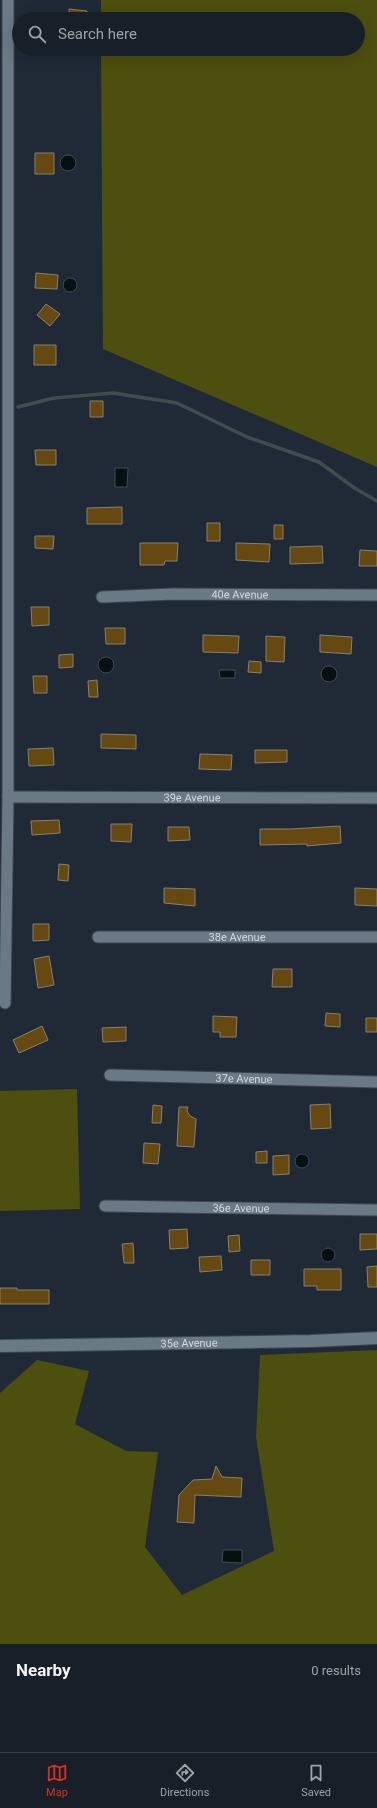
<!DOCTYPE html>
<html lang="en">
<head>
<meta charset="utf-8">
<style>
	body { margin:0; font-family:Roboto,sans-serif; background:#202830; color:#f1f3f6 }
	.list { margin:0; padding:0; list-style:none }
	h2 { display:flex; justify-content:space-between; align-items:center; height:52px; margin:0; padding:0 16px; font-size:17px }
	h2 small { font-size:13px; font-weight:400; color:#9ea3a8 }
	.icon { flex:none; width:22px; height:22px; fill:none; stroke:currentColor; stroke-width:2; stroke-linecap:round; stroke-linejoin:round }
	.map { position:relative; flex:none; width:377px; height:1644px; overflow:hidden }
	.search { position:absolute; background:#172028; box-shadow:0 4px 16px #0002; left:12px; right:12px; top:12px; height:44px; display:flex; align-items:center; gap:10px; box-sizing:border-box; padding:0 14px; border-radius:22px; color:#9ea3a8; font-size:15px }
	.sheet { height:108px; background:#172028 }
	nav { display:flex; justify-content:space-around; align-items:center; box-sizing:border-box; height:56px; border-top:1px solid #363e45; background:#172028; font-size:11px; color:#9ea3a8 }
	nav a { display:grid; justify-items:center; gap:2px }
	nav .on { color:#d93025 }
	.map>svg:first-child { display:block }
	.green { fill:#4d4f0e }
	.water { fill:#041012; stroke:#424c50 }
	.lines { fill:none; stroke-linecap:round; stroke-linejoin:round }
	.stream { stroke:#424c50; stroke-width:3.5 }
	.building { fill:#654910; stroke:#89806f }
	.minor-casing { stroke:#3d4650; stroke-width:13 }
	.tertiary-casing { stroke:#3d4650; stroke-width:14 }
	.minor { stroke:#6b7886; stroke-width:11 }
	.tertiary { stroke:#6b7886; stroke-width:12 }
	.labels { text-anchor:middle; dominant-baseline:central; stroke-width:3.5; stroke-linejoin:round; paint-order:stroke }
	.street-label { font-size:11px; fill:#d2d9e1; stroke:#1f2a36 }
</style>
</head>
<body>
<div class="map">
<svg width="377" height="1644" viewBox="0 0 377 1644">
	<rect width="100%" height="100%" fill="#1f2a36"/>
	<!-- green -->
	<path class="green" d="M 101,0 L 377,0 L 377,467 L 103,349 L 101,49 L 358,49 L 358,19 L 101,19 Z
		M 77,1089 L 80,1209 L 0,1211 L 0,1091 Z
		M 377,1350 L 377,1644 L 0,1644 L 0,1393 L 37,1360 L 89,1371 L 75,1424 L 126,1451 L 158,1452 L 145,1547 L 182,1595 L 274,1551 L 256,1437 L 260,1355 Z"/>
	<!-- water -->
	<path class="water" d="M60 163a8 8 0 1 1 16 0a8 8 0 1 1-16 0Z
		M63 285a7 7 0 1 1 14 0a7 7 0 1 1-14 0Z
		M 115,468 L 128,468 L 127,487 L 115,487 Z
		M98 665a8 8 0 1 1 16 0a8 8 0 1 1-16 0Z
		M321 674a8 8 0 1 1 16 0a8 8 0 1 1-16 0Z
		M 219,670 L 235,670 L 235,678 L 220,678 Z
		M295 1161a7 7 0 1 1 14 0a7 7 0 1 1-14 0Z
		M321 1255a7 7 0 1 1 14 0a7 7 0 1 1-14 0Z
		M 223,1550 L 242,1550 L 242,1563 L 222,1562 Z"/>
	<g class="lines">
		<!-- stream -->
		<path class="stream" d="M 18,407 L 54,398 L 113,393 L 177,403 L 247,437 L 319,462 L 356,489 L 377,501"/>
	</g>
	<!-- building -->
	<path class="building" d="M 69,9 L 87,11 L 86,19 L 69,19 Z
		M 35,153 L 54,153 L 54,174 L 35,174 Z
		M 36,273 L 58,275 L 57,289 L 35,288 Z
		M 46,304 L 60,314 L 50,326 L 37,315 Z
		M 34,345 L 56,345 L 56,365 L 34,365 Z
		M 90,401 L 103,401 L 103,417 L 90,417 Z
		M 35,450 L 56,450 L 56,465 L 36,465 Z
		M 122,507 L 122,524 L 87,524 L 87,508 Z
		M 207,523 L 220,523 L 220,541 L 207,541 Z
		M 274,525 L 283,525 L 283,539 L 274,539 Z
		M 35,536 L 54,536 L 53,549 L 35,548 Z
		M 140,543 L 178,543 L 177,561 L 165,561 L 164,565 L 140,565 Z
		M 236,543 L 270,544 L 269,562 L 236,560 Z
		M 322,546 L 323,563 L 290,564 L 290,547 Z
		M 360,550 L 377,551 L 377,566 L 359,566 Z
		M 31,607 L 49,607 L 49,625 L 32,626 Z
		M 105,628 L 125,628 L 125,644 L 106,644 Z
		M 203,635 L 239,636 L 238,653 L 203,652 Z
		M 320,635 L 352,637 L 351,654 L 320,652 Z
		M 266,636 L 285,637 L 284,662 L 266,661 Z
		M 73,654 L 73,667 L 59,668 L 59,655 Z
		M 249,661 L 261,662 L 261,673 L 248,672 Z
		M 33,676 L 47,676 L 47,693 L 34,693 Z
		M 97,680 L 98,697 L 89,697 L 88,681 Z
		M 101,734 L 136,735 L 136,749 L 101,748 Z
		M 53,748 L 54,765 L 29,766 L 28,749 Z
		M 255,750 L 287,750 L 287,762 L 255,763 Z
		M 200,754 L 232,755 L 231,770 L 199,769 Z
		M 59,820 L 60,833 L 32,835 L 31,821 Z
		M 111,824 L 132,824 L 131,842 L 111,841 Z
		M 340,826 L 341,843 L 307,846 L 307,844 L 260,845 L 260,829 L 291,829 Z
		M 168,827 L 189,827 L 190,840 L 168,841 Z
		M 59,864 L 69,865 L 68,881 L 58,880 Z
		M 164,888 L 195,889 L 195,906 L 164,903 Z
		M 355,888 L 377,889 L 377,906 L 355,905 Z
		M 33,924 L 49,924 L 49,940 L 33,941 Z
		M 49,956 L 54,985 L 38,988 L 34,959 Z
		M 273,969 L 292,969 L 292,987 L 272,987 Z
		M 326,1013 L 340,1014 L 340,1027 L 325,1026 Z
		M 213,1016 L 237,1017 L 236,1037 L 220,1037 L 220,1032 L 213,1032 Z
		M 366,1018 L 377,1018 L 377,1032 L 366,1032 Z
		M 42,1026 L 48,1040 L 19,1053 L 13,1040 Z
		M 126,1027 L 126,1041 L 103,1042 L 102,1028 Z
		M 330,1104 L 331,1128 L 311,1129 L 310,1105 Z
		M 153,1105 L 162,1106 L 161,1123 L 152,1123 Z
		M 179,1107 L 188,1107 L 187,1111 L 190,1116 L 196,1119 L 194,1147 L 177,1146 Z
		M 144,1143 L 160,1144 L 158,1164 L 143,1163 Z
		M 267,1151 L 267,1163 L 256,1163 L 256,1152 Z
		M 289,1155 L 289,1174 L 273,1175 L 273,1156 Z
		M 187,1229 L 188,1248 L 170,1249 L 169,1230 Z
		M 360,1234 L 377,1234 L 377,1249 L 360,1250 Z
		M 239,1235 L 240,1251 L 229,1252 L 228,1236 Z
		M 133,1243 L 134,1263 L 124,1263 L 122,1244 Z
		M 221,1256 L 222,1270 L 200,1272 L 199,1257 Z
		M 251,1260 L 270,1260 L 270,1275 L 251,1275 Z
		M 377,1266 L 377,1287 L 368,1287 L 367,1267 Z
		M 304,1269 L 341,1269 L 341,1290 L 317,1290 L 317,1286 L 304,1286 Z
		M 0,1288 L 17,1288 L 17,1290 L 49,1290 L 49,1304 L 0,1304 Z
		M 216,1466 L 222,1477 L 242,1478 L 241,1497 L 195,1495 L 194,1523 L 177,1522 L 179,1495 L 193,1480 L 212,1479 Z"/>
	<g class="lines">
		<!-- minor casing -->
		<g class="minor-casing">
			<g id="minor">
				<path id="s1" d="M 102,597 L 174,594 L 377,595"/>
				<path id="s2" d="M 8,797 L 377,798"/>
				<path id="s3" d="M 98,937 L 377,937"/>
				<path d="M 5,1003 L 8,797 L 8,0"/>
				<path id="s4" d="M 110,1075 L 377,1082"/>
				<path id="s5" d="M 105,1206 L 377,1210"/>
			</g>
		</g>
		<!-- tertiary casing -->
		<g class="tertiary-casing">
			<g id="tertiary">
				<path id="s6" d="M 0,1346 L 311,1341 L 377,1338"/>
			</g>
		</g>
		<!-- minor -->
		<use href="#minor" class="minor"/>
		<!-- tertiary -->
		<use href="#tertiary" class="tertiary"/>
	</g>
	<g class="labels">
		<!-- street labels -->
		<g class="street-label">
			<text stroke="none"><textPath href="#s1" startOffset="138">40e Avenue</textPath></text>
			<text stroke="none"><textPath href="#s2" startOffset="184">39e Avenue</textPath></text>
			<text stroke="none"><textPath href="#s3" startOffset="139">38e Avenue</textPath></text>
			<text stroke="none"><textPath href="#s4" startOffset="134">37e Avenue</textPath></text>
			<text stroke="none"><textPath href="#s5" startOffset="136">36e Avenue</textPath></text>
			<text stroke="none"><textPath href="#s6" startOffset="189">35e Avenue</textPath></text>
		</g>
	</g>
</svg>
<div class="search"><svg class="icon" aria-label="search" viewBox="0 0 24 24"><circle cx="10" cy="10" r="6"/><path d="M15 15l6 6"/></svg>Search here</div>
</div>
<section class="sheet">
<h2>Nearby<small>0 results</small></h2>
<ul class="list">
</ul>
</section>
<nav>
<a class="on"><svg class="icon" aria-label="map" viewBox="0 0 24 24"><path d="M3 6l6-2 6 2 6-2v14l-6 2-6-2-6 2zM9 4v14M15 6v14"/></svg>Map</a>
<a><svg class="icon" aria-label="directions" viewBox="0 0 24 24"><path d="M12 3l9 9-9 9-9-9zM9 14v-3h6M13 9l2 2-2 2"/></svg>Directions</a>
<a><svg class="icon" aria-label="saved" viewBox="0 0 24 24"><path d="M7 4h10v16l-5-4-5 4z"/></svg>Saved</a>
</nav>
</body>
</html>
